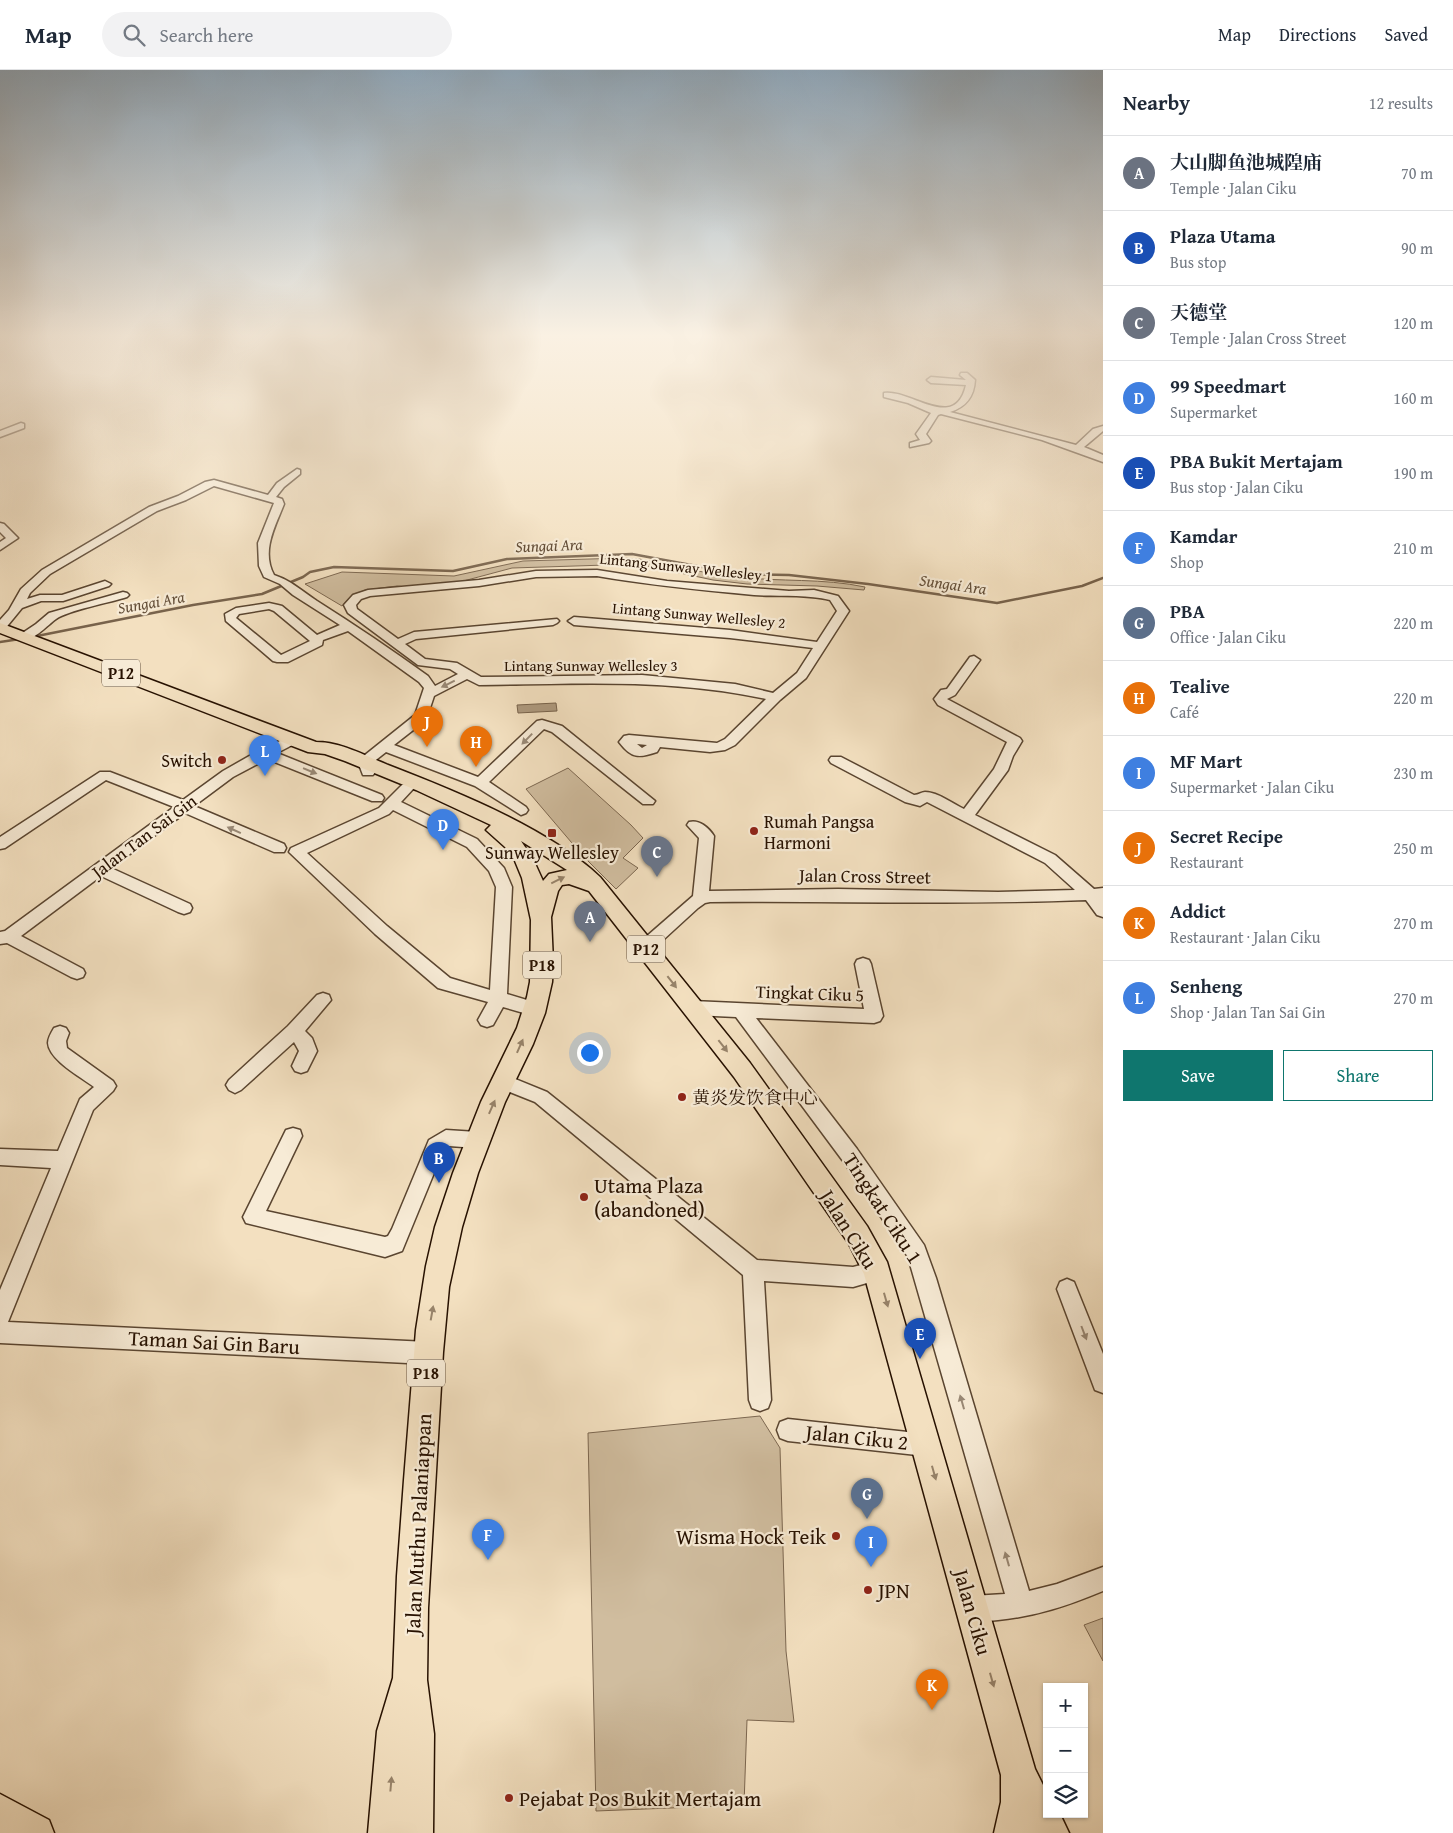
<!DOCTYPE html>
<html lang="en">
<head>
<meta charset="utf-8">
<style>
	body { margin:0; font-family:"Gentium Book Plus","Noto Serif SC",serif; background:#f2f2f3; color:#1f2937 }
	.controls { position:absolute; right:15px; bottom:15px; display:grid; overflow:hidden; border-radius:0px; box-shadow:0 1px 4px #0004 }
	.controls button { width:45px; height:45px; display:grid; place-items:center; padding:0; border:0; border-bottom:1px solid #e0e1e3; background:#fff; color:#1f2937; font:25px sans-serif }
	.you { position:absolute; left:589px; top:982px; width:18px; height:18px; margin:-12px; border:4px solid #fff; border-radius:50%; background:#1a73e8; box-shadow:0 0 0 8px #1a73e833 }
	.badge { display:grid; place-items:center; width:32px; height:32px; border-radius:50%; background:#0f766e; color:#fff; font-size:16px; font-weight:700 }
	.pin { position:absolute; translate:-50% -41px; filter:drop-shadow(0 1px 2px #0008) }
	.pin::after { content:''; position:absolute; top:26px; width:18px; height:15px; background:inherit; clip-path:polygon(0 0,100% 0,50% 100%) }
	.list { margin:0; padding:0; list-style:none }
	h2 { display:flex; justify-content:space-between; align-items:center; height:65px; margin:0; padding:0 20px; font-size:21px }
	h2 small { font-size:16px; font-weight:400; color:#747a83 }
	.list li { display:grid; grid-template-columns:32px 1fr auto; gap:15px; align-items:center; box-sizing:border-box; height:75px; padding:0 20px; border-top:1px solid #e0e1e3 }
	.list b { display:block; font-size:19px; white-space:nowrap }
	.list p { margin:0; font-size:16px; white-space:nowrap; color:#747a83 }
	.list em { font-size:16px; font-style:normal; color:#747a83 }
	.actions { display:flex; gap:10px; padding:15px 20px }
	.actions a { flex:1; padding:11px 0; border:1px solid #0f766e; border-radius:0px; text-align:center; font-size:18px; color:#0f766e }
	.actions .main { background:#0f766e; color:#fff }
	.icon { flex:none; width:28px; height:28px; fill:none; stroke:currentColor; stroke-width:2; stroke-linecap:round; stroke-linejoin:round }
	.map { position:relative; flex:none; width:1103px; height:1763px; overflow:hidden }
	header { display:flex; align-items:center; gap:30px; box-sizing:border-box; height:70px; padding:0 25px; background:#fff; border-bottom:1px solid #e0e1e3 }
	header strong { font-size:24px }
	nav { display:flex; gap:28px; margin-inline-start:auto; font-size:18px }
	.search { width:350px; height:45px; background:#f2f2f3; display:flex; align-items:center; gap:12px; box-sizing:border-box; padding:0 18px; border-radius:28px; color:#747a83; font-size:19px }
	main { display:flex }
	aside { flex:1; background:#fff }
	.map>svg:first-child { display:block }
	.green { fill:#d0bd9f; stroke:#7c6750 }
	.water { fill:#ae9a7f; stroke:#78634c }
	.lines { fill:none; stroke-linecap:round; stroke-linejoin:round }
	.stream { stroke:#78634c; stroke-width:2.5 }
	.river { fill:#ae9a7f; fill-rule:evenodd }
	.minor-casing { stroke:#5a4530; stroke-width:3 }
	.major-casing { stroke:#271100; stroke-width:3 }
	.minor { fill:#f7ebd6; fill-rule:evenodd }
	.major { fill:#f3e0c0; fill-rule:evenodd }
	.oneway { fill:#998976 }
	.oneway2 { fill:#97836a }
	.poi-dot { fill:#8f2418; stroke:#f7ebd6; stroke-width:2 }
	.labels { text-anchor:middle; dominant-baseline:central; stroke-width:4.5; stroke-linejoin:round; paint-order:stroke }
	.far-street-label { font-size:15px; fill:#271100; stroke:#f7ebd6 }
	.far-water-label { font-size:16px; font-style:italic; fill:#644f39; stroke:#f7ebd6 }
	.shield { fill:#f7ebd6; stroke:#655240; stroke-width:1 }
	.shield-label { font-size:16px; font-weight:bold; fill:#271100 }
	.poi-label { font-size:18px; fill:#271100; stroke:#f7ebd6; text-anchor:start }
	.street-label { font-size:18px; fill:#271100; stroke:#f7ebd6 }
	.near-poi-label { font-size:21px; fill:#271100; stroke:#f7ebd6; text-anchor:start }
	.near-street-label { font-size:21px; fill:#271100; stroke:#f7ebd6 }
</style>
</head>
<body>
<header>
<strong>Map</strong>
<div class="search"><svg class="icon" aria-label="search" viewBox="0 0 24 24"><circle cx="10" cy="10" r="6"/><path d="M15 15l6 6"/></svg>Search here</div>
<nav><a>Map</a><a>Directions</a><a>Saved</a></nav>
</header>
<main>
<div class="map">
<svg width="1103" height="1763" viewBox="0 0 1103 1763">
	<rect width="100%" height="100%" fill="#f3e0c0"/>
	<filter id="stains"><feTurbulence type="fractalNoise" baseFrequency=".004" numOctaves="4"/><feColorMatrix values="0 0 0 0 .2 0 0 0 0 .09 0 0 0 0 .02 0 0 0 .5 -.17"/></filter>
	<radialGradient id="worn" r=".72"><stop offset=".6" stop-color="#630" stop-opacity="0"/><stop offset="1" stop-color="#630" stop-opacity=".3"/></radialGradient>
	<!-- green -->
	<path class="green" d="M 623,488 L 639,489 C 672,495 705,504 738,507 C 780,512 823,508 865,517 L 864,520 L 817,516 L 747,514 L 713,510 L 638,494 L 512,498 L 456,513 L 416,518 L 397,516 L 365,520 L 348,529 L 342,536 L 305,514 L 342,502 L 454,506 L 523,491 Z
		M 568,698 L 631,755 L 643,768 L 623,788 L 638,798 L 616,819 L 583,786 L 526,719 Z
		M 760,1346 L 780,1378 L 786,1581 L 794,1652 L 747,1650 L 744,1735 L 596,1741 L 588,1363 Z
		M 1103,1548 L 1103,1591 L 1084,1555 Z"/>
	<!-- water -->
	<path class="water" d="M 556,633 L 557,641 L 518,643 L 517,635 Z"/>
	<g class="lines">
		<!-- stream -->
		<path class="stream" d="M 32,567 L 193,535 L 262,524 L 303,507 L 310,502 L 334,497 L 453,501 L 507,489 L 632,484 L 740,504 L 789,505 L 868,514 L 997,533 L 1082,516 L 1103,508
			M 0,572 L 20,569"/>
		<!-- river -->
		<path class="river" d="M 0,263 L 7,263 L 0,266 Z"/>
		<!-- minor casing -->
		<g class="minor-casing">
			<path id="minor" d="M 961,303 L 967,303 L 975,310 C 974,327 966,337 950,342 L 1076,375 L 1093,359 L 1103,356 L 1103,361 L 1084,377 L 1103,385 L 1103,392 L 1042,370 L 941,344 L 938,345 L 926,364 L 931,371 L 929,373 L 910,377 L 910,373 L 920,370 L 916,364 L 931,343 L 908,333 L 884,327 L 884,323 C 911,319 955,363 966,315 L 931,313 L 927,310 L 931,307 L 966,310 L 960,305 Z
				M 21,353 L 24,354 L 24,358 L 0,367 L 0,361 Z
				M 297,399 L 300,400 L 300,404 L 284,417 L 276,427 L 282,429 L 284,434 C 275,457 261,481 274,505 C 290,510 302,521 317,531 C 355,555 392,580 428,606 L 435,616 L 458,604 L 450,599 L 418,595 L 348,543 L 344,535 L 353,525 L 368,520 L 479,510 L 536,501 L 597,500 L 667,511 L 789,521 L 814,520 L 838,526 L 849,541 L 806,608 L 780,630 L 735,675 L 725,680 L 710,682 L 660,677 L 657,682 C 639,688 632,689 619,672 L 624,666 L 629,665 L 717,673 L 725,669 L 766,629 C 672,608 575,614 479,615 L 467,609 L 434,626 L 426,650 L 394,675 L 478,707 L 537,651 L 542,650 L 562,656 L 655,731 L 653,734 L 643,734 L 552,662 L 544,659 L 489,712 L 526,737 L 528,740 L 526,743 L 521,745 L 475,716 L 386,682 L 372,693 L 375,702 L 373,705 L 363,705 L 358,692 L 360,689 L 415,645 L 424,618 L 419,612 L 348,561 L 323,570 L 322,575 L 288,592 L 277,592 L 273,591 L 226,551 L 225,544 L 236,538 L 269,533 L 278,535 L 282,536 L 317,565 L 340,555 L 293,525 L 280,514 L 264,507 L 259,496 L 258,473 L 274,433 L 214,416 L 186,430 L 157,441 L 50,504 L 30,523 L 27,529 L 40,525 L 62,525 L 105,511 L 111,514 L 109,516 L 63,531 L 41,531 L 22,538 L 4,560 L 0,561 L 0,550 L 9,540 L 21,519 L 42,500 L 149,437 L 178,426 L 205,412 L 214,410 L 268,425 L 277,413 ZM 597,506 C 649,515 701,520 754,525 C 779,527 806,524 830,530 L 837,541 L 817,572 L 730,560 L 574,547 L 568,551 L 574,555 L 730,568 L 813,578 L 797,603 L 773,623 L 735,614 L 642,605 L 481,607 L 457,593 L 425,589 L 405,574 L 416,569 L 553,555 L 557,553 L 559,551 L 557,549 L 414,562 L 398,569 L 357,539 L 356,535 L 361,529 L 370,526 L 479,516 L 536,507 ZM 269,539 L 274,541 L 310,571 L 281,585 L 236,548 L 239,544 ZM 637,674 L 647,675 L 642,678 Z
				M 0,453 L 4,454 L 18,468 L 0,480 L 0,472 L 6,468 L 0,462 Z
				M 123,522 L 127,523 L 129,525 L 127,527 C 112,532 66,541 56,549 C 46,556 34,572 20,569 L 18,566 L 36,554 L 49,543 Z
				M 974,586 L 980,590 L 955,625 L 947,629 L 1020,668 L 1022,671 L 1013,686 L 1008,700 L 975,745 L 1055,785 L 1094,819 L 1103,818 L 1103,847 L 1097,845 L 1086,830 C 961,835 836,831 710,832 L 705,833 L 698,838 L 651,881 L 645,883 L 639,881 L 637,877 L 639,873 L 693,826 L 699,768 L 687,755 L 689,752 C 699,749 709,758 714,766 L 709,821 L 838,819 L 998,822 L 1075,820 L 1045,793 L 927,732 L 920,736 L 905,732 L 831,693 L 829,690 L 831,687 L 841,687 L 914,725 C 919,725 921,722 925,722 C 938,722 953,734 964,739 L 994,699 L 1007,672 L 938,635 L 934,629 L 941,620 L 947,619 L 970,587 Z
				M 293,665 L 298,666 L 300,669 L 298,672 L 277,683 L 382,725 L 384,728 L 382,731 L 372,731 L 267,689 L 233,707 L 194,736 L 284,774 L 286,778 L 284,782 L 274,782 L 185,743 L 111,798 L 190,834 L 192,838 L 190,842 L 184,844 L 178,842 L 101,806 L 21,866 L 83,899 L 85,903 L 83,907 L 77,909 L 71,907 L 7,873 L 0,874 L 0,862 L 5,861 L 174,737 L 106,710 L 5,778 L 0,779 L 0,767 L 100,702 L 110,702 L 183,730 L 223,701 L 260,680 Z
				M 407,713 L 412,715 L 414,718 L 401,732 L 477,769 L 504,798 L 512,817 L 507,924 L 540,934 L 543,939 L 540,944 L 534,946 L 503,937 L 493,955 L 487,957 L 481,955 L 478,950 L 488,932 L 438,918 L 375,864 L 289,782 L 291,778 L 379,738 L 402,715 ZM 393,740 L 467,777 L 489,801 L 496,817 L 490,920 L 450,908 L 387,856 L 307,783 L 389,744 Z
				M 863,888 L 869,890 L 871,894 L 883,946 L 880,951 L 874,953 L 756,948 L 857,1079 L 924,1175 L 936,1208 L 1029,1521 L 1057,1514 L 1103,1497 L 1103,1521 C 1067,1536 1037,1546 998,1550 C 985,1551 975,1553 963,1548 L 959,1539 L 963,1530 L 972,1526 L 1005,1524 L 908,1187 L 843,1091 L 736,947 L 693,945 L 687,943 L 684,938 L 687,933 L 693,931 L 864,939 L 855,894 L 857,890 Z
				M 323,923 L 329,925 L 331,930 L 305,961 L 312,968 L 317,981 L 307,1001 L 301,1003 L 295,1001 L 292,996 L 299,981 L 294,972 L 241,1020 L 235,1023 L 229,1020 L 226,1015 L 229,1010 L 288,956 L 317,925 Z
				M 60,956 L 66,958 L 69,963 L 66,971 L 67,978 L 113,1011 L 116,1016 L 113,1021 L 93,1040 L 8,1252 L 428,1272 L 436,1275 L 439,1283 L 436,1291 L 428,1294 L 0,1273 L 0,1220 L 51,1098 L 0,1095 L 0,1079 L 58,1081 L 80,1029 L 94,1017 C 81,1007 49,990 48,973 C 48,968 51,963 54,958 Z
				M 503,1004 L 547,1022 L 757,1190 L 853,1197 L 877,1191 L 884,1194 L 887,1201 L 884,1208 L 853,1217 L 764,1211 L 771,1330 L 768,1338 L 760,1341 L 752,1338 L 749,1330 L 743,1205 L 535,1032 L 497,1017 L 494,1012 L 497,1007 Z
				M 293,1058 L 300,1060 L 302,1066 L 266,1141 L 385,1167 L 388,1166 L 392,1159 L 429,1070 L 446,1060 L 477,1062 L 484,1064 L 486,1070 L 484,1076 L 477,1078 L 449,1076 L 443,1081 L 402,1181 L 385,1187 L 246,1153 L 243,1147 L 246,1141 L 286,1060 Z
				M 1067,1209 L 1074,1212 L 1103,1284 L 1103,1323 L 1095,1320 L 1057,1219 L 1060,1212 Z
				M 788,1349 L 926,1364 L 934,1367 L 937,1375 L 934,1383 L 926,1386 L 788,1371 L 780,1368 L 777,1360 L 780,1352 Z"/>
		</g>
		<!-- major casing -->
		<g class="major-casing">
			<path id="major" d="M 0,553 L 316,672 C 341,672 366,686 388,695 C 455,721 548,758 600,807 L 750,993 L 867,1156 L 887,1192 L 1035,1699 L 1047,1723 L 1047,1744 L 1060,1744 L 1069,1763 L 994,1763 L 1001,1732 L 1001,1705 L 864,1204 L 849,1174 L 734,1007 L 589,821 L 569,814 L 562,815 L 558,821 L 551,847 L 553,892 L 552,912 L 545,943 L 533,974 L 505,1032 L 478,1103 L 462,1157 L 449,1217 L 443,1282 L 428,1538 L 427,1610 L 434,1664 L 433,1763 L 368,1763 L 377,1661 L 393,1608 L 397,1506 L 404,1410 L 416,1260 L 426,1196 L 435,1157 L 453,1103 L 481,1032 L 517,958 L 527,927 L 530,912 L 531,850 L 522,808 L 515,791 L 505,777 L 486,760 L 491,755 L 416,720 L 345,691 L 325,684 L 308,682 L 0,563 ZM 521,771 L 567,800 L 549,804 L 543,811 L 533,789 Z
				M 0,1724 L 49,1750 L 54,1763 L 0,1763 Z"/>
		</g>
		<!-- minor -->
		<use href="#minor" class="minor"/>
		<!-- major -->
		<use href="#major" class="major"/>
	</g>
	<!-- one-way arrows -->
	<defs><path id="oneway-solid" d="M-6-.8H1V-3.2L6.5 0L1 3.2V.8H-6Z" transform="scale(1.25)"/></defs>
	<g class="oneway">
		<use href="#oneway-solid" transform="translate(448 614) rotate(154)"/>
		<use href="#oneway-solid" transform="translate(527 669) rotate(134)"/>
		<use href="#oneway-solid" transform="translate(310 701) rotate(22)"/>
		<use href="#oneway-solid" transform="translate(234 760) rotate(-156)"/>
		<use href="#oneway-solid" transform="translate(1084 1263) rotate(69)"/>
		<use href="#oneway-solid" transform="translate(962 1332) rotate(-106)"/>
		<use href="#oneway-solid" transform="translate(1007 1489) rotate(-106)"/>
	</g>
	<g class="oneway2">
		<use href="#oneway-solid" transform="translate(558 810) rotate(-26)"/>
		<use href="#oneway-solid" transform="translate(672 912) rotate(52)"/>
		<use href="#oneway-solid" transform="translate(520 976) rotate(-66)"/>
		<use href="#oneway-solid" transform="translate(723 976) rotate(52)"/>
		<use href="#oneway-solid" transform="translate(492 1037) rotate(-66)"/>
		<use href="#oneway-solid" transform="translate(886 1230) rotate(74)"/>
		<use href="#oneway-solid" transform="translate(432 1243) rotate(-80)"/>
		<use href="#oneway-solid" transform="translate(934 1403) rotate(74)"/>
		<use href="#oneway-solid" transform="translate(992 1610) rotate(74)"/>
		<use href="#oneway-solid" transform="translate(391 1714) rotate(-85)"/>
	</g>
	<!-- sky -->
	<linearGradient id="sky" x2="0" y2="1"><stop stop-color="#91aabe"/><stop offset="0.52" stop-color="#faf1e3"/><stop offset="1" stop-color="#faf1e3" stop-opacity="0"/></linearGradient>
	<rect width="1103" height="510" fill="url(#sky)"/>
	<!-- markers -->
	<g class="poi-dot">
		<circle cx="222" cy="690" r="5"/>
		<circle cx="754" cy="761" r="5"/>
		<rect x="547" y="758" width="10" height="10" rx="2.5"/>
		<circle cx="682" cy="1027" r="5"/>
		<circle cx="584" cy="1127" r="5"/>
		<circle cx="836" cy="1466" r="5"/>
		<circle cx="868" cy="1520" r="5"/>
		<circle cx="509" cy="1728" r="5"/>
	</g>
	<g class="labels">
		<!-- far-street labels -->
		<g class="far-street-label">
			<text transform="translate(686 497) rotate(6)">Lintang Sunway Wellesley 1</text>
			<text transform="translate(699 545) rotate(5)">Lintang Sunway Wellesley 2</text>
			<text x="591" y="595">Lintang Sunway Wellesley 3</text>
		</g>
		<!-- far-water labels -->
		<g class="far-water-label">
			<text transform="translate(549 475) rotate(-2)">Sungai Ara</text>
			<text transform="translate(953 514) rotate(8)">Sungai Ara</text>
			<text transform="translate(151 532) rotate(-10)">Sungai Ara</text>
		</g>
		<!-- shield labels -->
		<g class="shield">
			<rect x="102" y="589.5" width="38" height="27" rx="4"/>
			<rect x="627" y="865.5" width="38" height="27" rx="4"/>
			<rect x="523" y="881.5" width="38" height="27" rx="4"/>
			<rect x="407" y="1289.5" width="38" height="27" rx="4"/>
		</g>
		<g class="shield-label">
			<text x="121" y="603">P12</text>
			<text x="646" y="879">P12</text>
			<text x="542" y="895">P18</text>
			<text x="426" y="1303">P18</text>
		</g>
		<!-- poi labels -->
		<g class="poi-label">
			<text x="212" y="690" text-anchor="end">Switch</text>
			<text x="764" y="751">Rumah Pangsa<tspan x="764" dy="21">Harmoni</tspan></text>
			<text x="552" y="782" text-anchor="middle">Sunway Wellesley</text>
			<text x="692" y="1027">黄炎发饮食中心</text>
		</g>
		<!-- street labels -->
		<g class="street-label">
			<text transform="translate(144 766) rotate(-37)">Jalan Tan Sai Gin</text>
			<text transform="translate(865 806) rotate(1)">Jalan Cross Street</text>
			<text transform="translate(810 923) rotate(2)">Tingkat Ciku 5</text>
		</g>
		<!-- near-poi labels -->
		<g class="near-poi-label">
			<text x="594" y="1115">Utama Plaza<tspan x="594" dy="24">(abandoned)</tspan></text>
			<text x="826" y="1466" text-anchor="end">Wisma Hock Teik</text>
			<text x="878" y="1520">JPN</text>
			<text x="519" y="1728">Pejabat Pos Bukit Mertajam</text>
		</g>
		<!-- near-street labels -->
		<g class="near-street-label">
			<text transform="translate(883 1138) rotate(57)">Tingkat Ciku 1</text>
			<text transform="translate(849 1159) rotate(58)">Jalan Ciku</text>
			<text transform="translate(214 1272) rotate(3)">Taman Sai Gin Baru</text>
			<text transform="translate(857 1367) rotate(6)">Jalan Ciku 2</text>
			<text transform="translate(418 1454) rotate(-87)">Jalan Muthu Palaniappan</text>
			<text transform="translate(973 1542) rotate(74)">Jalan Ciku</text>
		</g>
	</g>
	<rect width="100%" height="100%" filter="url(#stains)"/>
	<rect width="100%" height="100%" fill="url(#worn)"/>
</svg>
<div class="controls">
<button>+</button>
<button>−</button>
<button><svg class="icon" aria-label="layers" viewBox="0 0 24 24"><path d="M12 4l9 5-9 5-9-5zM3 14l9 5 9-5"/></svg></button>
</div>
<div class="you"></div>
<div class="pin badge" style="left:590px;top:872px;background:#6b7280">A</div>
<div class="pin badge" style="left:439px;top:1113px;background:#1a4fb4">B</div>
<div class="pin badge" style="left:657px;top:807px;background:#6b7280">C</div>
<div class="pin badge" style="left:443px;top:780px;background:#3f7fe0">D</div>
<div class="pin badge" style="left:920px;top:1289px;background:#1a4fb4">E</div>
<div class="pin badge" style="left:488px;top:1490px;background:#3f7fe0">F</div>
<div class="pin badge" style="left:867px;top:1449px;background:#5c6f8a">G</div>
<div class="pin badge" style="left:476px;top:697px;background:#e8710a">H</div>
<div class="pin badge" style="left:871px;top:1497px;background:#3f7fe0">I</div>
<div class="pin badge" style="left:427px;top:677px;background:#e8710a">J</div>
<div class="pin badge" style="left:932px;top:1640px;background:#e8710a">K</div>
<div class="pin badge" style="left:265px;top:706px;background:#3f7fe0">L</div>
</div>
<aside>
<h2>Nearby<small>12 results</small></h2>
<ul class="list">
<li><span class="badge" style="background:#6b7280">A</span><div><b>大山脚鱼池城隍庙</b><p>Temple · Jalan Ciku</p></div><em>70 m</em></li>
<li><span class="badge" style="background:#1a4fb4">B</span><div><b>Plaza Utama</b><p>Bus stop</p></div><em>90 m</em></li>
<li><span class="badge" style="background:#6b7280">C</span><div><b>天德堂</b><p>Temple · Jalan Cross Street</p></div><em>120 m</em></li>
<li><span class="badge" style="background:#3f7fe0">D</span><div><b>99 Speedmart</b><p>Supermarket</p></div><em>160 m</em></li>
<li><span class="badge" style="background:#1a4fb4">E</span><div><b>PBA Bukit Mertajam</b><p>Bus stop · Jalan Ciku</p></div><em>190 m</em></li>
<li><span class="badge" style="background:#3f7fe0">F</span><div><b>Kamdar</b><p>Shop</p></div><em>210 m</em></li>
<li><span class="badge" style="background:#5c6f8a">G</span><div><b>PBA</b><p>Office · Jalan Ciku</p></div><em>220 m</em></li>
<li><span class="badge" style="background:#e8710a">H</span><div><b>Tealive</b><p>Café</p></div><em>220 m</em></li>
<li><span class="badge" style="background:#3f7fe0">I</span><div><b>MF Mart</b><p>Supermarket · Jalan Ciku</p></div><em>230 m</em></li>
<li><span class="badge" style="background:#e8710a">J</span><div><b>Secret Recipe</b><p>Restaurant</p></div><em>250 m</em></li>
<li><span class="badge" style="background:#e8710a">K</span><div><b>Addict</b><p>Restaurant · Jalan Ciku</p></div><em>270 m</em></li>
<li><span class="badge" style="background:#3f7fe0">L</span><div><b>Senheng</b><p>Shop · Jalan Tan Sai Gin</p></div><em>270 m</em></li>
</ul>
<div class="actions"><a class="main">Save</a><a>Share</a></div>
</aside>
</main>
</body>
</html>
